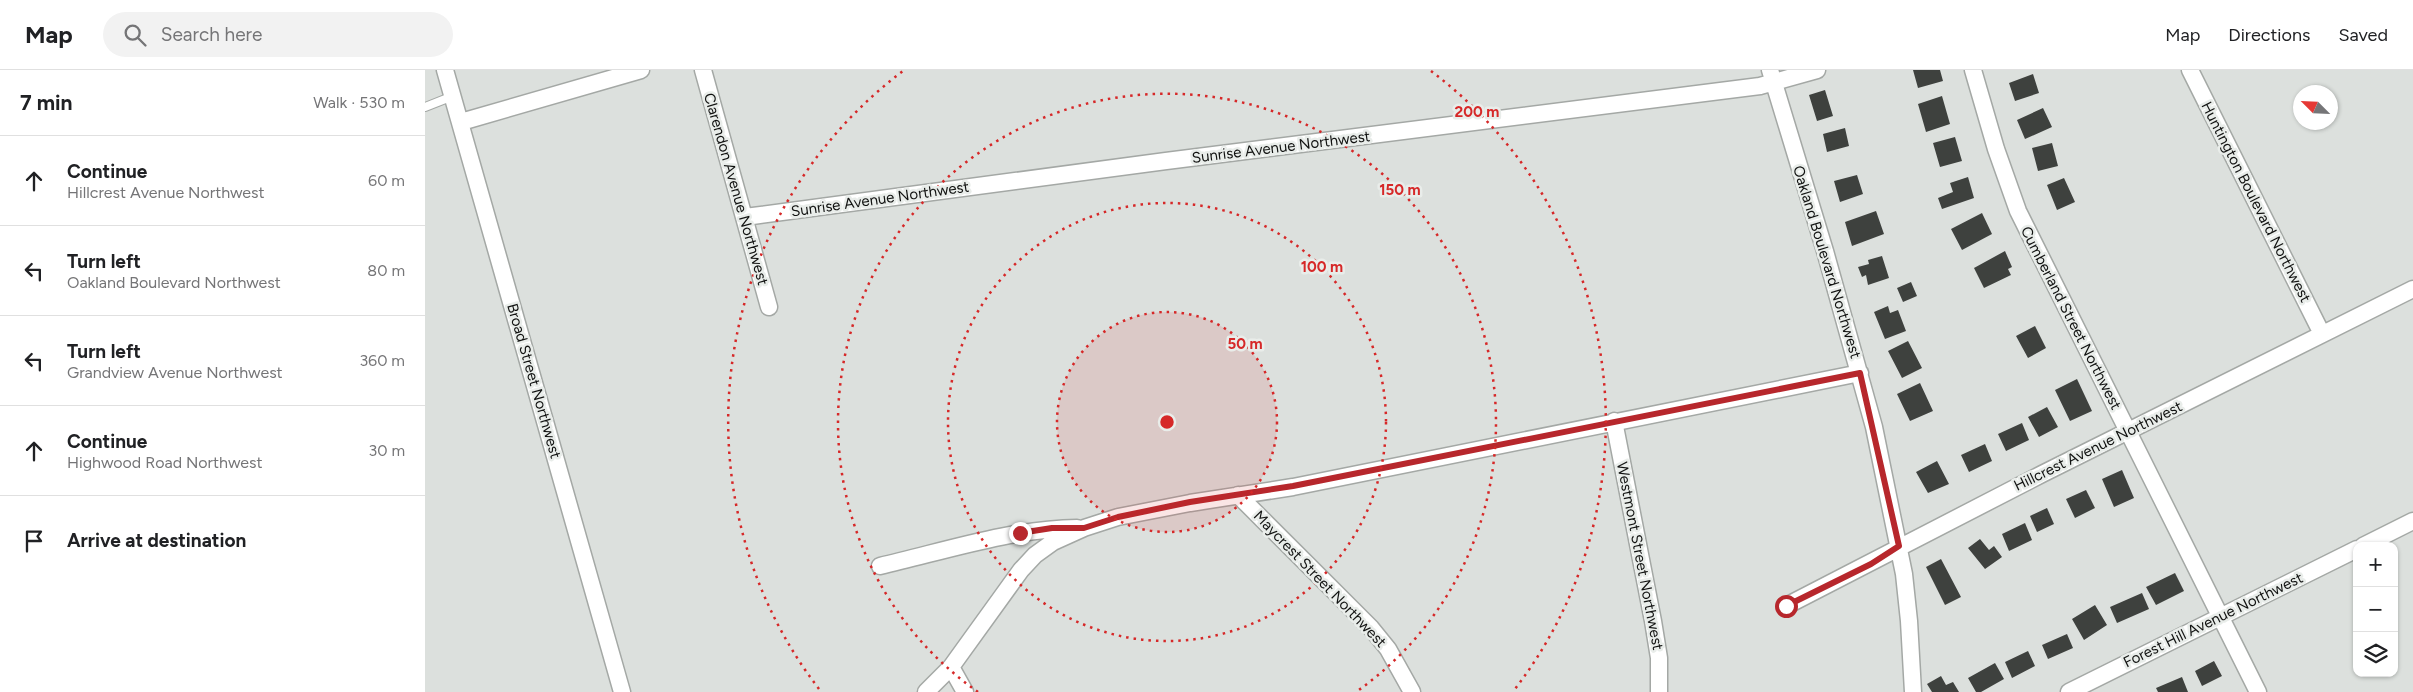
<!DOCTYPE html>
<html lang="en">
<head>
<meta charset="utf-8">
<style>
	body { margin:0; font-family:Figtree,sans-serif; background:#f2f2f2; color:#202124 }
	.controls { position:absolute; right:15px; bottom:15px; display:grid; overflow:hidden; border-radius:10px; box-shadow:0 1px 4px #0004 }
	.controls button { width:45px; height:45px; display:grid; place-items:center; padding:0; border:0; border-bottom:1px solid #e0e0e0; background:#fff; color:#202124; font:25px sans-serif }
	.compass { position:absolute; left:1868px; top:15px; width:45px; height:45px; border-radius:50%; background:#fff; box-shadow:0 1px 4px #0004; rotate:294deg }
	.stop { position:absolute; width:15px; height:15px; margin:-11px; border:4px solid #b7272c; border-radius:50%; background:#fff }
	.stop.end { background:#b7272c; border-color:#fff; box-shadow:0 1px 5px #0008 }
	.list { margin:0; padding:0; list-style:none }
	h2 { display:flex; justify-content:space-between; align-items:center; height:65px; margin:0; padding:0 20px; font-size:21px }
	h2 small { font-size:16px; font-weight:400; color:#757577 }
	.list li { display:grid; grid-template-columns:32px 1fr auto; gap:15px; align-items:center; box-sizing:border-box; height:90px; padding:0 20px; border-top:1px solid #e0e0e0 }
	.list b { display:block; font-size:19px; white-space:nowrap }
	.list p { margin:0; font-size:16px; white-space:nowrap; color:#757577 }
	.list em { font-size:16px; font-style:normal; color:#757577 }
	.icon { flex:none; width:28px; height:28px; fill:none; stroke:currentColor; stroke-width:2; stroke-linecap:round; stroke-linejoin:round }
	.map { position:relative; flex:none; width:1988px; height:622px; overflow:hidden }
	header { display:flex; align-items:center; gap:30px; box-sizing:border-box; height:70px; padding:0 25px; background:#fff; border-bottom:1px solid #e0e0e0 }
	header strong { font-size:24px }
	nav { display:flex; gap:28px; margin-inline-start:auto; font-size:18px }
	.search { width:350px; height:45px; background:#f2f2f2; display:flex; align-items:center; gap:12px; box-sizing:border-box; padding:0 18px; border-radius:28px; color:#757577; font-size:19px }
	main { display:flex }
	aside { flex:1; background:#fff }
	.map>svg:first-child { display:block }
	.building { fill:#3e413e }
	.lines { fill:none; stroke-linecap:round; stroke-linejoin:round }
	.lane-casing { stroke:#a4a8a5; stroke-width:10 }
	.street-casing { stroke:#a4a8a5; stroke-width:19 }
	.lane { stroke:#fff; stroke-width:8 }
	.street { stroke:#fff; stroke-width:16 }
	.route { stroke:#b7272c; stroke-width:6 }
	.ring { fill:none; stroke:#d62828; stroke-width:2.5; stroke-dasharray:2.5 5 }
	.labels { text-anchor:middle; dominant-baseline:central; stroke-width:5; stroke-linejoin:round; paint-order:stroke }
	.street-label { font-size:15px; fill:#111211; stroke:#e9edea }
	.centre { fill:#d62828; stroke:#e9edea; stroke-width:2.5 }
	.ring-label { font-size:15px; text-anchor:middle; font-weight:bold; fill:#d62828; stroke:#e9edea; stroke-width:5; stroke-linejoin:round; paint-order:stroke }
</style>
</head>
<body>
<header>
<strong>Map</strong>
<div class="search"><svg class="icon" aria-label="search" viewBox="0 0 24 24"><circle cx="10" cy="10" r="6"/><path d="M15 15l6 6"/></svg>Search here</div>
<nav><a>Map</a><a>Directions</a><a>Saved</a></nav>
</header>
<main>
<aside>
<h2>7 min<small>Walk · 530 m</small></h2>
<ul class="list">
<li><svg class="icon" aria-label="ahead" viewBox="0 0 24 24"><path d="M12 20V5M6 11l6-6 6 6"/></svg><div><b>Continue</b><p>Hillcrest Avenue Northwest</p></div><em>60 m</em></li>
<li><svg class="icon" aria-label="left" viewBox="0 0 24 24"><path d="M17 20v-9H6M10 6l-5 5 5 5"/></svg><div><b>Turn left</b><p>Oakland Boulevard Northwest</p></div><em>80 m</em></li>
<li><svg class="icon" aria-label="left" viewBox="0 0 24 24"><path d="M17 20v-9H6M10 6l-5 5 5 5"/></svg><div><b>Turn left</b><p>Grandview Avenue Northwest</p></div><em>360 m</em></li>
<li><svg class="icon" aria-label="ahead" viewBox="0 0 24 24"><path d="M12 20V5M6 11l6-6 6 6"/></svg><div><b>Continue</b><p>Highwood Road Northwest</p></div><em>30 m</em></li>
<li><svg class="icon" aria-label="arrive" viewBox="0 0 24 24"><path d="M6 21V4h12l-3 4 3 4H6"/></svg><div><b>Arrive at destination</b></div></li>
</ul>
</aside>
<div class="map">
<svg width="1988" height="622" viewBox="0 0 1988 622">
	<rect width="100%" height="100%" fill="#dce0dd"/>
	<!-- building -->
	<path class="building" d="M 1488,0 L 1515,0 L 1518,11 L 1493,18 Z
		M 1608,4 L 1614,23 L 1590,31 L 1584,13 Z
		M 1400,20 L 1408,46 L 1392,51 L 1384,25 Z
		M 1517,26 L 1525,54 L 1501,62 L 1493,34 Z
		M 1618,38 L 1627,57 L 1600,69 L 1592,50 Z
		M 1420,58 L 1424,76 L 1402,82 L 1398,64 Z
		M 1530,67 L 1537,91 L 1515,97 L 1508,73 Z
		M 1627,73 L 1633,96 L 1613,101 L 1607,78 Z
		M 1432,105 L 1438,124 L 1415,132 L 1409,111 Z
		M 1543,107 L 1549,128 L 1517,139 L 1513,128 L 1528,122 L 1525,113 Z
		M 1639,108 L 1650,132 L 1632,140 L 1622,115 Z
		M 1451,141 L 1459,164 L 1427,176 L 1420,152 Z
		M 1557,143 L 1567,164 L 1537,180 L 1526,159 Z
		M 1580,181 L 1587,197 L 1583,199 L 1586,205 L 1559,218 L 1549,198 Z
		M 1457,186 L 1464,208 L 1443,215 L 1441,205 L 1437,207 L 1433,197 L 1444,194 L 1443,190 Z
		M 1486,212 L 1492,226 L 1478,232 L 1472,218 Z
		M 1463,236 L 1465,243 L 1473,240 L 1481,261 L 1460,269 L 1449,242 Z
		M 1610,256 L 1621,278 L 1603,288 L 1591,266 Z
		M 1483,271 L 1497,298 L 1477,308 L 1463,281 Z
		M 1652,309 L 1667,341 L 1645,351 L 1630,320 Z
		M 1495,313 L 1508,341 L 1485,351 L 1472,324 Z
		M 1622,337 L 1633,357 L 1614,367 L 1603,347 Z
		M 1597,353 L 1604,370 L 1581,381 L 1573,364 Z
		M 1560,374 L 1567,391 L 1544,402 L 1536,385 Z
		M 1512,391 L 1524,414 L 1503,423 L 1491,402 Z
		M 1697,400 L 1709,428 L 1689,437 L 1677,409 Z
		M 1661,420 L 1670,438 L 1650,448 L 1641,429 Z
		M 1622,438 L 1629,454 L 1612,462 L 1605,446 Z
		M 1600,453 L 1607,470 L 1584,481 L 1577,464 Z
		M 1555,469 L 1564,480 L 1569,476 L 1577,487 L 1560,499 L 1543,478 Z
		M 1516,489 L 1536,527 L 1520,535 L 1501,497 Z
		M 1750,503 L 1759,521 L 1731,535 L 1721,517 Z
		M 1717,523 L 1724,539 L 1692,553 L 1685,537 Z
		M 1670,535 L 1682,555 L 1659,570 L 1647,549 Z
		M 1642,564 L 1648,578 L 1623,589 L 1617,575 Z
		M 1603,581 L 1610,596 L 1587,608 L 1580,592 Z
		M 1789,591 L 1797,606 L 1777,616 L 1770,601 Z
		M 1570,593 L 1579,609 L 1556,622 L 1551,622 L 1543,608 Z
		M 1516,606 L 1521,615 L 1528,612 L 1534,622 L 1507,622 L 1502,614 Z
		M 1757,607 L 1763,622 L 1733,622 L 1731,618 Z"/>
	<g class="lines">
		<!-- lane casing -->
		<g class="lane-casing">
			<path id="lane" d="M 0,37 L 28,26"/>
		</g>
		<!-- street casing -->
		<g class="street-casing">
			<path id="street" d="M 20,0 L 197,622
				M 278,0 L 344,237
				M 1345,0 L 1400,181 L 1449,357 L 1479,504 L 1484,551 L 1488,622
				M 1548,0 L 1571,79 L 1593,141 L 1833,622
				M 1765,0 L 1897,264
				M 36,52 L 216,0
				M 320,147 L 741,91 L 1335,16 L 1392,0
				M 1189,351 L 1228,551 L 1234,588 L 1234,622
				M 813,425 L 946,558 L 963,579 L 987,622
				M 1938,476 L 1988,451
				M 455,496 C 520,481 585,459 652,458
				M 1361,536 L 1617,404 L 1988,219
				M 526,597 L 540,622
				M 501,622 L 526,597 L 596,500 L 610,485 L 628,472 L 659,458 L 693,447 L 765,433 L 868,417 L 1435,303
				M 1644,622 L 1932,479"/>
		</g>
		<!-- lane -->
		<use href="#lane" class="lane"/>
		<!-- street -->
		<use href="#street" class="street"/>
	</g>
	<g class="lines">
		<!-- route -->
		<path class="route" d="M 595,463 L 627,458 L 659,458 L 693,447 L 765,432 L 868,416 L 1435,303 L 1474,476 L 1446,494 L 1361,536"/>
	</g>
	<!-- distance rings -->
	<circle cx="742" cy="352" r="110" fill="#d62828" fill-opacity=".12"/>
	<g class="ring">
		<circle cx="742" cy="352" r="110"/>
		<circle cx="742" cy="352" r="219"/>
		<path d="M553 622A329 329 0 1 1 931 622"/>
		<path d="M394 619A439 439 0 0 1 478 1M1006 1A439 439 0 0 1 1090 619"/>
	</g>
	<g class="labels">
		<!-- street labels -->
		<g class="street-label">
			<text transform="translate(856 77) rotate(-7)">Sunrise Avenue Northwest</text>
			<text transform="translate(311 119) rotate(74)">Clarendon Avenue Northwest</text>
			<text transform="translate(455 129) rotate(-8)">Sunrise Avenue Northwest</text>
			<text transform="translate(1831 132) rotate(63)">Huntington Boulevard Northwest</text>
			<text transform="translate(1402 192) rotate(73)">Oakland Boulevard Northwest</text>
			<text transform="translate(1646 248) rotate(63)">Cumberland Street Northwest</text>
			<text transform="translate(109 311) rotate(74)">Broad Street Northwest</text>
			<text transform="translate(1673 376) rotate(-26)">Hillcrest Avenue Northwest</text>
			<text transform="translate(1215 486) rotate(79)">Westmont Street Northwest</text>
			<text transform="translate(895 509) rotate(46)">Maycrest Street Northwest</text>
			<text transform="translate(1788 550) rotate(-26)">Forest Hill Avenue Northwest</text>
		</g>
	</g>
	<circle cx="742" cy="352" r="8" class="centre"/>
	<g class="ring-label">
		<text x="1052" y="47">200 m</text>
		<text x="975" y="125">150 m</text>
		<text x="897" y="202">100 m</text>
		<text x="820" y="279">50 m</text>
	</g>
</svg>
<div class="controls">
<button>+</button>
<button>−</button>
<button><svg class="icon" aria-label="layers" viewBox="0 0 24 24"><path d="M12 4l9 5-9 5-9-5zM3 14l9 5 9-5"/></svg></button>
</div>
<svg class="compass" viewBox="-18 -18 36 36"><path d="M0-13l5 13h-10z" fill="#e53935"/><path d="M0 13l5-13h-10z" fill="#757577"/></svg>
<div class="stop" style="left:1361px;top:536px"></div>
<div class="stop end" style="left:595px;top:463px"></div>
</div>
</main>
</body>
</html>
